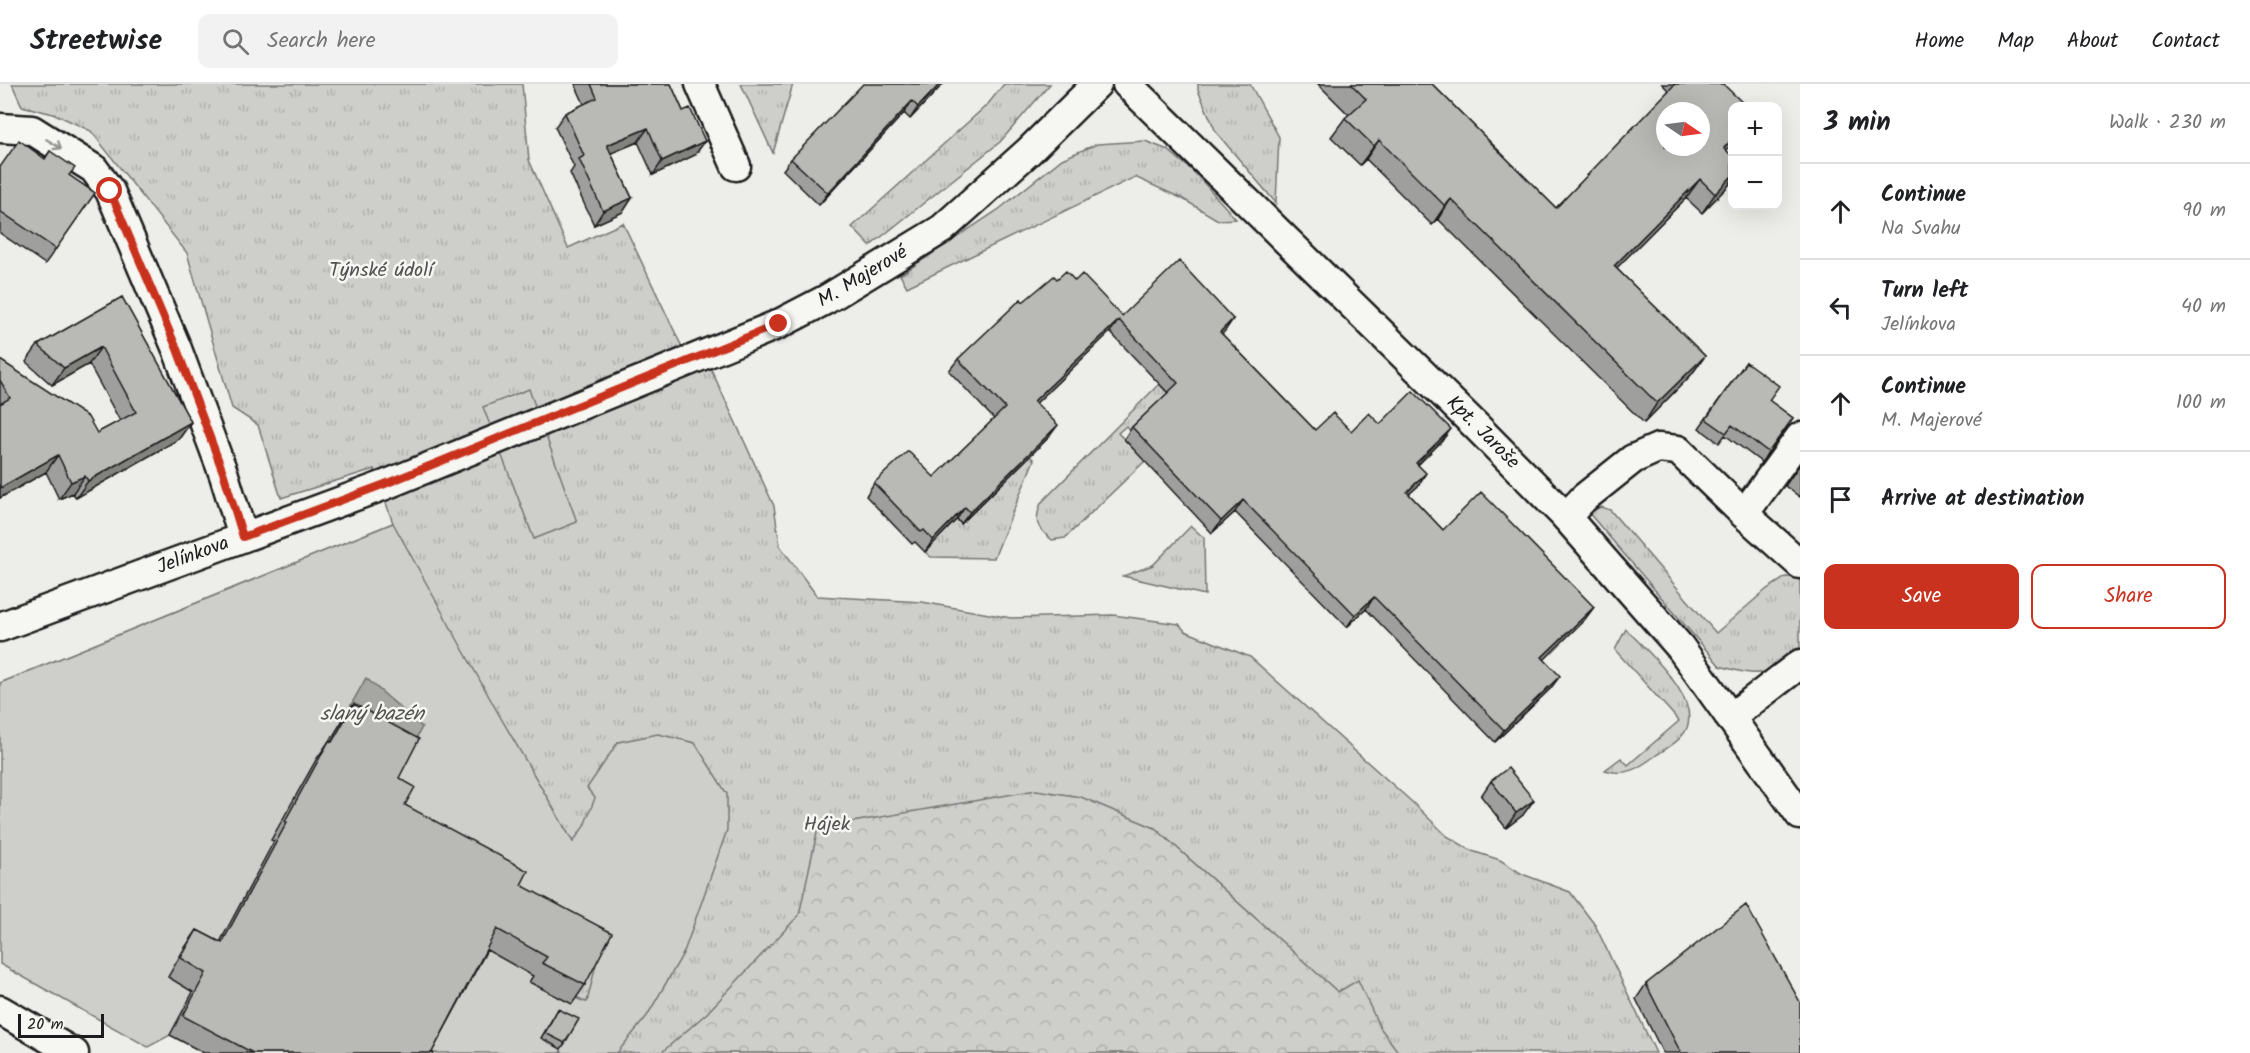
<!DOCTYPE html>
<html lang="en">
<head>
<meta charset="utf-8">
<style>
	body { margin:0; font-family:Kalam,sans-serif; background:#f2f2f2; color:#202124 }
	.controls { position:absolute; right:18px; top:18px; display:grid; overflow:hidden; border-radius:12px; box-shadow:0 6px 24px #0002 }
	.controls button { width:54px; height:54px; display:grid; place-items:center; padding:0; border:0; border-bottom:2px solid #e0e0e0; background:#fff; color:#202124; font:30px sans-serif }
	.compass { position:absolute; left:1656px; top:18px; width:54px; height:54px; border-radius:50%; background:#fff; box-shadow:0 6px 24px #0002; rotate:103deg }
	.scale { position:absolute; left:18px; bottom:15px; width:86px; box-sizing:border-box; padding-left:6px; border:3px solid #1c1c1c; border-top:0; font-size:16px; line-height:21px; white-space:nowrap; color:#1c1c1c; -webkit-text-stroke:4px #f6f6f2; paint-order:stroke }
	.stop { position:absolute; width:18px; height:18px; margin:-14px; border:4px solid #c8321e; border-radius:50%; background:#fff }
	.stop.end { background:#c8321e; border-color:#fff; box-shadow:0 2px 6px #0008 }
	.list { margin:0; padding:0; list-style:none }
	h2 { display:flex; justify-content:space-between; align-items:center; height:78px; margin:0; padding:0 24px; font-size:26px }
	h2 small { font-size:20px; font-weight:400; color:#757577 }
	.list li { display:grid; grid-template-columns:39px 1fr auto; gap:18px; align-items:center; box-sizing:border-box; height:96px; padding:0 24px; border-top:2px solid #e0e0e0 }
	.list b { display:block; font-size:22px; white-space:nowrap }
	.list p { margin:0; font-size:20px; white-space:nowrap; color:#757577 }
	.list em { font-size:20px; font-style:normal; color:#757577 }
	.actions { display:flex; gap:12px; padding:18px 24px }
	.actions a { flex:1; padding:14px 0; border:2px solid #c8321e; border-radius:12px; text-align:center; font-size:21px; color:#c8321e }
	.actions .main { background:#c8321e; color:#fff }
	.icon { flex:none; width:33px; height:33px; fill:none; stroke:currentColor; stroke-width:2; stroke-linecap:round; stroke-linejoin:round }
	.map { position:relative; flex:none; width:1800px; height:969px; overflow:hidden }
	header { display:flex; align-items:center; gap:36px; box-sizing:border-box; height:84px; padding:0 30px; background:#fff; border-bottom:2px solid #e0e0e0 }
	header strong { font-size:28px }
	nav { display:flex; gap:33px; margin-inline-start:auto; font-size:21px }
	.search { width:420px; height:54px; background:#f2f2f2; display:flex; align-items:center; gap:15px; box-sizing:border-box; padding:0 21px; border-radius:12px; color:#757577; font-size:22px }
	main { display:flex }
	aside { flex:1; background:#fff }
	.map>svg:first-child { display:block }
	.grass { fill:url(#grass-tufts); stroke:#757574; stroke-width:1.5 }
	.forest { fill:url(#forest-crowns); stroke:#757574; stroke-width:1.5 }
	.pitch { fill:#cececb; stroke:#757574; stroke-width:1.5; fill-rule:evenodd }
	.water { fill:#a6a6a3; stroke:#6f6f6d; stroke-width:1.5 }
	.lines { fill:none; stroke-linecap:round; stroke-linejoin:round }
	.minor-casing { stroke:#1c1c1c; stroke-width:33 }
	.minor { stroke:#f6f6f2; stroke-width:28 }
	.wall { fill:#9f9f9d; stroke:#1c1c1c; stroke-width:1.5 }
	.shaded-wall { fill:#82827f; stroke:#1c1c1c; stroke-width:1.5 }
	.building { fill:#b9b9b6; stroke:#1c1c1c; stroke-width:1.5; fill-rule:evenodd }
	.oneway { stroke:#949492 }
	.route { stroke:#c8321e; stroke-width:8 }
	.labels { text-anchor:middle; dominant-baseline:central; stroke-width:5; stroke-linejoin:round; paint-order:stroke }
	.park-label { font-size:20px; fill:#515151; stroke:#f6f6f2 }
	.street-label { font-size:20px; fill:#1c1c1c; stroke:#f6f6f2 }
	.water-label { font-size:21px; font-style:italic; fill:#535352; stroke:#f6f6f2 }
</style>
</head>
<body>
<header>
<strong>Streetwise</strong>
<div class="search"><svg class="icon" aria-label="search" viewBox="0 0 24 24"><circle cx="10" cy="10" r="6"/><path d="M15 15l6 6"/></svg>Search here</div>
<nav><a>Home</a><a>Map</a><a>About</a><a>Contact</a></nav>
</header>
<main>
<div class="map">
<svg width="1800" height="969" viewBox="0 0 1800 969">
	<defs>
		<pattern id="grass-tufts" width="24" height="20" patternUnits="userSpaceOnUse" patternTransform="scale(1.5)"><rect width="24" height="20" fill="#cececb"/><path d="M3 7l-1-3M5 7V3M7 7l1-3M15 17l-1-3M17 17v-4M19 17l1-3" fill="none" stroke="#b0b0ae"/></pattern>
		<pattern id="forest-crowns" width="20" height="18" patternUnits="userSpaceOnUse" patternTransform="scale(1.5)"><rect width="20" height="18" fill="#cececb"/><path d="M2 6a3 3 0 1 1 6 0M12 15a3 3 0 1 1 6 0" fill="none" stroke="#b0b0ae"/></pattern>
	</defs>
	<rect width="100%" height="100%" fill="#edede9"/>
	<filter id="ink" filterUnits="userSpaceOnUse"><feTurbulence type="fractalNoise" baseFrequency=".0167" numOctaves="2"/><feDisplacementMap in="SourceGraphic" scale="12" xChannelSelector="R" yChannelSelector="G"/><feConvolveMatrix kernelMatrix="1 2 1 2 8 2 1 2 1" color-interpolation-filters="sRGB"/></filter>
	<g filter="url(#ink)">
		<!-- grass -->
		<path class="grass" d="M 12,0 L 522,0 L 529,76 L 568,164 L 623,139 L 683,265 L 699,259 L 774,422 L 780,462 L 817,512 L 922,518 L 1011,534 L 1113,531 L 1179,540 L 1185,547 L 1250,573 L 1412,718 L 1447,752 L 1472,767 L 1500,776 L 1522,790 L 1570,808 L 1595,841 L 1656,969 L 560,969 L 586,918 L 0,599 L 393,439 L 374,385 L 281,414 L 258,341 L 232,324 L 187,169 L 91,47 L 57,31 L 22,22 Z
			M 741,0 L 793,0 L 773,69 Z
			M 1004,0 L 1050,0 L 1000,58 L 870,162 L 852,143 L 988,20 Z
			M 1198,0 L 1250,0 L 1279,53 L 1276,119 L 1216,48 L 1198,6 Z
			M 1145,57 L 1168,66 L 1195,89 L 1236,135 L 1218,136 L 1183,115 L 1135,93 L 907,203 L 900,191 L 998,126 L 1062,75 L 1097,60 Z
			M 1159,300 L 1172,313 L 1131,348 L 1126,342 L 1118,349 L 1145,377 L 1065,454 L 1052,456 C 1036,443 1034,438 1041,419 Z
			M 1030,372 L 1034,376 L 994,474 L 931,473 L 925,468 L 949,428 L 961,440 Z
			M 1601,423 L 1610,426 L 1716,549 L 1767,505 L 1786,493 L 1800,494 L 1800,568 C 1765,592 1761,594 1720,582 L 1588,428 Z
			M 1191,442 L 1204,454 L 1205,511 L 1123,492 L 1153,481 Z
			M 1626,545 C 1647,567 1711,622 1681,653 C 1674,661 1663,666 1655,672 C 1639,684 1625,693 1605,686 L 1621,674 L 1628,681 L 1679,637 L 1615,566 Z"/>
		<!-- forest -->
		<path class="forest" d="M 1036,706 L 1081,713 L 1155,744 L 1338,908 L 1358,896 L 1379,942 L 1399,969 L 661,969 L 707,929 L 799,831 L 818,744 Z"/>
		<!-- pitch -->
		<path class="pitch" d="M 529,305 L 577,438 L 534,455 L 483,323 Z
			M 393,439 L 498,629 L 573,758 L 584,742 L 595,714 L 587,704 L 618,658 L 658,650 L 695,659 L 727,710 L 727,746 L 684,868 L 647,932 L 617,969 L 562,969 L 561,966 L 560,969 L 204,969 L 170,951 L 148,963 L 0,880 L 0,599 ZM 598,872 L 587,918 L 586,918 L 575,914 Z"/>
		<!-- water -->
		<path class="water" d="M 366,594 L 422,643 L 406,674 L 341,639 Z"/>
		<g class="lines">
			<!-- minor casing -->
			<g class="minor-casing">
				<g id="minor">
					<path d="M 700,0 L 736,82"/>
					<path id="s1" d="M 1127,0 L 1477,343 L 1566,433 L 1680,563 L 1800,731"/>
					<path d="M 0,44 L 32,46 L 94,85 L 110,107 L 177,265 L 224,391 L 243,453"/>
					<path d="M 1744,430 L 1800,353"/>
					<path d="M 1566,433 L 1584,414 L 1633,375 L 1658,364 L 1678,366 L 1744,430 L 1800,480"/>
					<path id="s2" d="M 0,543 L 385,401 L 779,240 L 827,215 L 942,145 L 1029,67 L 1097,0"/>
					<path d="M 1730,634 L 1800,580"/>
					<path d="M 0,926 L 74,969"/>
				</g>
			</g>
			<!-- minor -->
			<use href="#minor" class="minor"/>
		</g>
		<!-- wall -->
		<path class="wall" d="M 575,0 L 671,0 L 683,27 L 705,57 L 695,71 L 653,91 L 638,58 L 611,69 L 632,114 L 623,128 L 594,141 L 570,89 L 574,83 L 555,43 L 565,29 L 584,20 Z
			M 943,0 L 910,35 L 904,29 L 819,121 L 783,86 L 791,75 Z
			M 1318,0 L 1432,0 L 1556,124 L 1669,7 L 1662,0 L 1723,0 L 1729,101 L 1702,129 L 1686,114 L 1616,184 L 1705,272 L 1691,291 L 1644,339 L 1438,135 L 1432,141 L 1366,75 L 1360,81 L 1331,53 L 1345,34 L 1349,31 Z
			M 50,67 L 70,92 L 95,109 L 45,180 L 0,149 L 0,83 L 45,74 Z
			M 1057,195 L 1075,197 L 1122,232 L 1233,235 L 1222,250 L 1315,346 L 1351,347 L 1380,340 L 1442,357 L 1418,381 L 1418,402 L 1409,410 L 1443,446 L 1594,523 L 1585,535 L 1544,575 L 1551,604 L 1495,658 L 1366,525 L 1347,543 L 1235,428 L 1212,449 L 1124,355 L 1132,343 L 1168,309 L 1110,248 L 1036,319 L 1049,353 L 961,440 L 957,435 L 925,468 L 915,458 L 912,460 L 866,412 L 874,399 L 934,393 L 994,335 L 949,287 L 958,275 L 1023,218 Z
			M 122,213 L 191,338 L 179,355 L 76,414 L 73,409 L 59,415 L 46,388 L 0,414 L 0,296 L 97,349 L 120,337 L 89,280 L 52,301 L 26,278 L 38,261 Z
			M 1746,278 L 1769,317 L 1793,334 L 1758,383 L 1761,378 L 1725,351 L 1719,359 L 1699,344 Z
			M 1800,380 L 1800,413 L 1785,402 Z
			M 354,620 L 399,694 L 405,721 L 521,801 L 585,901 L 572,920 L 529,898 L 533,892 L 487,866 L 432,968 L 433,969 L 204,969 L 170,951 L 193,908 L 168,893 L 184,865 L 197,846 L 220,858 L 274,757 L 271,756 L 316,676 L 329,657 L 330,657 L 341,639 Z
			M 1491,697 L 1523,731 L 1506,744 L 1481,712 Z
			M 1646,900 L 1800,969 L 1663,969 L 1636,915 Z
			M 558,925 L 565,959 L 561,965 L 541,954 Z"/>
		<!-- shaded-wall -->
		<path class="shaded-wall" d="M 940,0 L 943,0 L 910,35 L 918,23 Z
			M 912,17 L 904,29 L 819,121 L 828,109 Z
			M 648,44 L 638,58 L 597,75 L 607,61 Z
			M 1732,55 L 1732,60 L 1711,83 L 1724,64 Z
			M 1379,56 L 1366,75 L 1360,81 L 1374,62 Z
			M 705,57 L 695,71 L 653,91 L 662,77 Z
			M 1732,92 L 1732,96 L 1729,101 L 1702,129 L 1715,110 Z
			M 1700,95 L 1686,114 L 1600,201 L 1614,182 Z
			M 632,114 L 623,128 L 594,141 L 603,127 Z
			M 1451,115 L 1438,135 L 1432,141 L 1445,122 Z
			M 1233,235 L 1225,247 L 1211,260 L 1220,248 Z
			M 1119,236 L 1110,248 L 1026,329 L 1034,317 Z
			M 101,263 L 89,280 L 52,301 L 64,284 Z
			M 1705,272 L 1691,291 L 1644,339 L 1657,319 Z
			M 191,338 L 179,355 L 76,414 L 88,397 Z
			M 1058,341 L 1049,353 L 961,440 L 970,428 Z
			M 1451,345 L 1442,357 L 1407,391 L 1416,379 Z
			M 58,371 L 46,388 L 0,414 L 0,404 Z
			M 1426,389 L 1418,402 L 1398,420 L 1407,408 Z
			M 85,392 L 73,409 L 59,415 L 71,398 Z
			M 1243,416 L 1235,428 L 1212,449 L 1221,437 Z
			M 965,423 L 957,435 L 925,468 L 933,456 Z
			M 1374,513 L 1366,525 L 1347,543 L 1355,531 Z
			M 1594,523 L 1585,535 L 1534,586 L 1542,573 Z
			M 1560,592 L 1551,604 L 1495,658 L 1504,646 Z
			M 1534,716 L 1523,731 L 1506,744 L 1516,729 Z"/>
		<!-- building -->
		<path class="building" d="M 591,0 L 671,0 L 683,27 L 690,24 L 705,57 L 662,77 L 648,44 L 607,61 L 632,114 L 603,127 L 579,75 L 584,72 L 565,29 L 597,14 Z
			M 863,0 L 940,0 L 918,23 L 912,17 L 828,109 L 791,75 Z
			M 1351,0 L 1432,0 L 1556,124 L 1675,0 L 1723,0 L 1746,22 L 1732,22 L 1732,55 L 1724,64 L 1732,72 L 1732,92 L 1715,110 L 1700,95 L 1614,182 L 1705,272 L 1657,319 L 1451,115 L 1445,122 L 1379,56 L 1374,62 L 1345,34 L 1366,15 ZM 1665,27 L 1701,27 L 1701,63 L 1665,63 Z
			M 19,56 L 45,75 L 50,67 L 75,84 L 69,91 L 95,109 L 56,165 L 0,127 L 0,83 Z
			M 1179,177 L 1233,235 L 1220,248 L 1315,346 L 1333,329 L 1351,347 L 1369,329 L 1380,340 L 1413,307 L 1451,345 L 1416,379 L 1426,389 L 1407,408 L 1443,446 L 1481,408 L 1594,523 L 1542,573 L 1560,592 L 1504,646 L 1374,513 L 1355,531 L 1243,416 L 1221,437 L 1132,343 L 1178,299 L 1119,236 L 1034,317 L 1058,341 L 970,428 L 965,423 L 933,456 L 924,446 L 921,448 L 874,399 L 908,367 L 934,393 L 1005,324 L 958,275 L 1021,215 L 1023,218 L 1054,192 L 1057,195 L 1066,187 L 1075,197 L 1082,190 L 1122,232 Z
			M 122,213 L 191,338 L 88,397 L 85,392 L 71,398 L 58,371 L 0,404 L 0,320 L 10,314 L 0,296 L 0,276 L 88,333 L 97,349 L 136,328 L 101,263 L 64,284 L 38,261 Z
			M 1746,278 L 1779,302 L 1769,316 L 1793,334 L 1765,373 L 1768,368 L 1732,341 L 1726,349 L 1706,335 Z
			M 354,620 L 419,655 L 399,694 L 415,703 L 405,721 L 528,787 L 521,801 L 612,849 L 585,901 L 542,879 L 547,873 L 497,845 L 432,968 L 433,969 L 253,969 L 183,932 L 206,889 L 181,874 L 197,846 L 222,859 L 287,738 L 285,737 L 329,657 L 332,658 Z
			M 1508,684 L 1534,716 L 1516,729 L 1491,697 Z
			M 1746,821 L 1800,918 L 1800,969 L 1681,969 L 1646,900 Z
			M 558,925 L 579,935 L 565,959 L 545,949 Z"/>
		<!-- one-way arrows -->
		<defs><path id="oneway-shaft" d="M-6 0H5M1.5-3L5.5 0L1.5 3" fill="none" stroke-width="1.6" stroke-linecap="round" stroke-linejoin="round" transform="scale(1.5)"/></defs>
		<use class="oneway" href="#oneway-shaft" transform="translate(54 60) rotate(32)"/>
	</g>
	<g class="lines" filter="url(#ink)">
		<!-- route -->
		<path class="route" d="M 110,107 L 177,265 L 224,391 L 243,453 L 385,400 L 779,240"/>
	</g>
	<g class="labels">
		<!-- park labels -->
		<g class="park-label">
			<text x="381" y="187">Týnské údolí</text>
			<text x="827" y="741">Hájek</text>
		</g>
		<!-- street labels -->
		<g class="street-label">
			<text stroke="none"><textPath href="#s2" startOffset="932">M. Majerové</textPath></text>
			<text stroke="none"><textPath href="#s1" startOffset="498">Kpt. Jaroše</textPath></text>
			<text stroke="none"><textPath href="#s2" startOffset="206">Jelínkova</textPath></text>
		</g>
		<!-- water labels -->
		<g class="water-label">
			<text x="372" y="630">slaný bazén</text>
		</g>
	</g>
</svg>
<div class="controls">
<button>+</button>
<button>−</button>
</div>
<svg class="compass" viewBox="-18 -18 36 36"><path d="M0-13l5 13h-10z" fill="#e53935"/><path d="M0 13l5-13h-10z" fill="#757577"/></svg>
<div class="scale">20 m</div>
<div class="stop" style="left:110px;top:107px"></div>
<div class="stop end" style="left:779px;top:240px"></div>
</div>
<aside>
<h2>3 min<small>Walk · 230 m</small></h2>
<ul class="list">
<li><svg class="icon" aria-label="ahead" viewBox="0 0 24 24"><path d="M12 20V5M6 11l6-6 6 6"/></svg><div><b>Continue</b><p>Na Svahu</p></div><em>90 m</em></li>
<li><svg class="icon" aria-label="left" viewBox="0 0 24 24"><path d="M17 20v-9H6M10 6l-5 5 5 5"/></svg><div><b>Turn left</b><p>Jelínkova</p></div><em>40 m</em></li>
<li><svg class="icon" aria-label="ahead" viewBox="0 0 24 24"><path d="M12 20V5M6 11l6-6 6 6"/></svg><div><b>Continue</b><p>M. Majerové</p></div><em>100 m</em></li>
<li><svg class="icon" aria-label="arrive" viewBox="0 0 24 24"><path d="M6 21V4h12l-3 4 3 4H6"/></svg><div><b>Arrive at destination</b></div></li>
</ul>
<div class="actions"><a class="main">Save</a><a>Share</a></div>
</aside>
</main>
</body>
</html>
